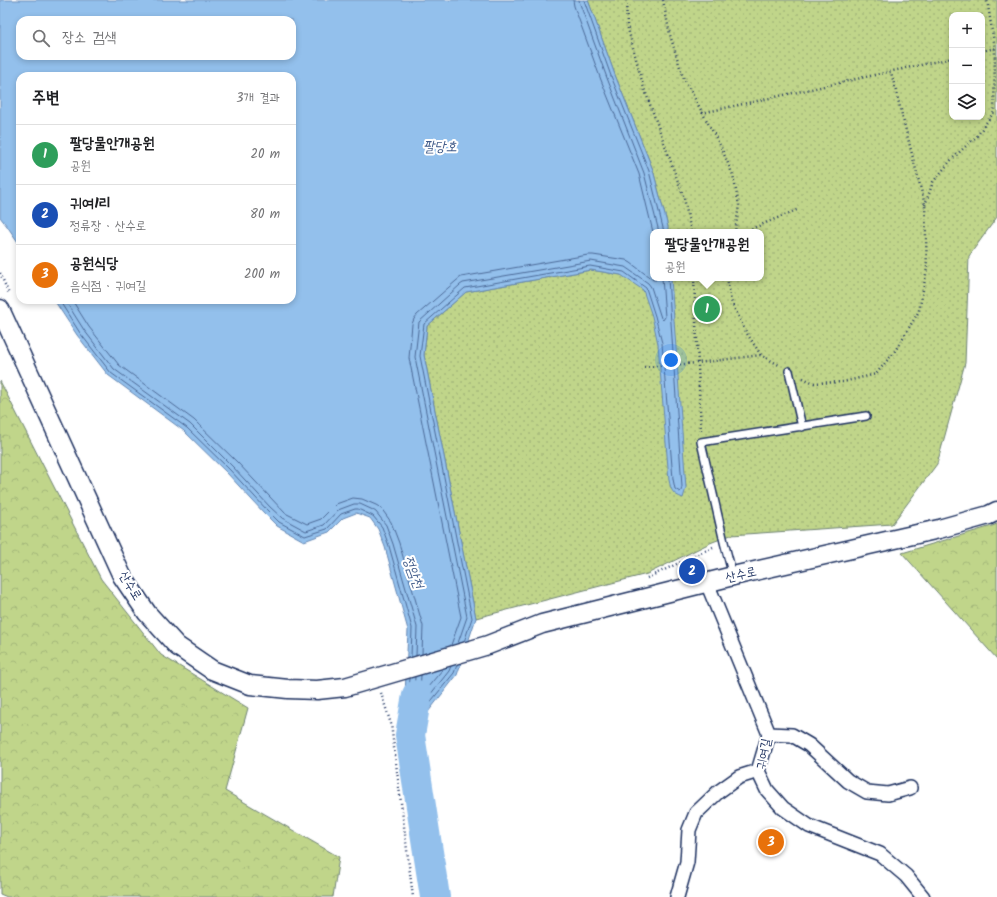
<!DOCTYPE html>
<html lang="ko">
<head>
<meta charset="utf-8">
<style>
	body { margin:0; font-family:Kalam,"Poor Story",sans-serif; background:#f2f2f2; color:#202124 }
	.controls { position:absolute; right:12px; top:12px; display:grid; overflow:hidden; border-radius:8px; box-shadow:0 2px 6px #0003 }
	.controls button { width:36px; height:36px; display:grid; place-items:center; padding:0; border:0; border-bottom:1px solid #e0e0e0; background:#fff; color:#202124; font:20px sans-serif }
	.you { position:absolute; left:671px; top:360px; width:14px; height:14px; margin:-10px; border:3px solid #fff; border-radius:50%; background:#1a73e8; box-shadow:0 0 0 6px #1a73e833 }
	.badge { display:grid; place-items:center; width:26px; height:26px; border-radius:50%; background:#1b2f5e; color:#fff; font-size:13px; font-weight:700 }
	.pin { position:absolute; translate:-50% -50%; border:2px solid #fff; box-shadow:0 1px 4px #0006 }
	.popup { position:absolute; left:650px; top:229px; width:114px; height:52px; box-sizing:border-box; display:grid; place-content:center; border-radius:8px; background:#fff; filter:drop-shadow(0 1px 3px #0005); font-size:13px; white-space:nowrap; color:#757577 }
	.popup b { font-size:15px; color:#202124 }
	.popup::after { content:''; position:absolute; left:50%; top:100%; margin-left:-8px; border:8px solid transparent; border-top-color:#fff }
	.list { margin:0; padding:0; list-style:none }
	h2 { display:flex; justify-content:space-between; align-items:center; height:52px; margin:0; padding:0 16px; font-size:17px }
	h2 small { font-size:13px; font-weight:400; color:#757577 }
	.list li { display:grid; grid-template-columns:26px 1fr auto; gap:12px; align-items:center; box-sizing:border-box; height:60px; padding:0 16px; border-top:1px solid #e0e0e0 }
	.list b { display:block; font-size:15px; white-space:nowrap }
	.list p { margin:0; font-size:13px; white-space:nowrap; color:#757577 }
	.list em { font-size:13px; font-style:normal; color:#757577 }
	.icon { flex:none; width:22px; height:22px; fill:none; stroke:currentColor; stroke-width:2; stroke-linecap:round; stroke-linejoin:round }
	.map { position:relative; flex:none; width:997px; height:897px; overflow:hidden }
	.search { position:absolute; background:#fff; box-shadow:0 2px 6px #0003; left:16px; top:16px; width:280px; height:44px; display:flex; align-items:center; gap:10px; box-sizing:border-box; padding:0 14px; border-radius:12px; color:#757577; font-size:15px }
	.panel { position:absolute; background:#fff; box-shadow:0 2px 6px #0003; left:16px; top:72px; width:280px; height:232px; border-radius:12px }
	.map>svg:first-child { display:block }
	.forest { fill:url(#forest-crowns); stroke:#6e8274 }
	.park { fill:url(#park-dots); stroke:#6e8274; fill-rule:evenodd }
	.water { fill:#93c0ec; stroke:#6386b3; fill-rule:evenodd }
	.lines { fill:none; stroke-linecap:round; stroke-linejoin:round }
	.shore { stroke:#4b6997; stroke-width:1 }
	.river { stroke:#93c0ec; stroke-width:30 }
	.lane-casing { stroke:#1b2f5e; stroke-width:10 }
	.street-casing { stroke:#1b2f5e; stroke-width:16 }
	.secondary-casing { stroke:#1b2f5e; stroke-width:21 }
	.path { stroke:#1b2f5e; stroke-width:2.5; stroke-dasharray:1 3; stroke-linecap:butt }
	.lane { stroke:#fff; stroke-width:7 }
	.street { stroke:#fff; stroke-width:13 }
	.secondary { stroke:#fff; stroke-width:18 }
	.labels { text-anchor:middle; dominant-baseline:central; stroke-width:4; stroke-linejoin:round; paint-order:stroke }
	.street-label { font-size:13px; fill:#1b2f5e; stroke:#fff }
	.water-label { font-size:14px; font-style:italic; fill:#3f5a89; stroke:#fff }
</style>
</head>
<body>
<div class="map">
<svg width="997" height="897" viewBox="0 0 997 897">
	<defs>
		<pattern id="forest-crowns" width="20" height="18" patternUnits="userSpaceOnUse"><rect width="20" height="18" fill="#c0d58a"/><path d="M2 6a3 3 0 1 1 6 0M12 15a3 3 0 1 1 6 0" fill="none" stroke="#a4b77a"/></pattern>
		<pattern id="park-dots" width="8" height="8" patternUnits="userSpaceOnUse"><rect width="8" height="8" fill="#c0d58a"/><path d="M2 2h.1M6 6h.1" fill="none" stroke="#a4b77a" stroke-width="1.8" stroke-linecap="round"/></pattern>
	</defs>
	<rect width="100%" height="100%" fill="#fff"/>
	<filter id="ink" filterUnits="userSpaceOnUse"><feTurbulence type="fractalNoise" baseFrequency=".025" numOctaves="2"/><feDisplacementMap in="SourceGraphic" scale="8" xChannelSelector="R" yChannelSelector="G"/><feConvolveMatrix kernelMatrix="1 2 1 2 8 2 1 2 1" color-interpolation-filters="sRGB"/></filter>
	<g filter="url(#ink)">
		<!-- forest -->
		<path class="forest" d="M 0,381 L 101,579 L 161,655 L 248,708 L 225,791 L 339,857 L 333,897 L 7,897 L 0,894 Z
			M 997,524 L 997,659 L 902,553 L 992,526 Z"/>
		<!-- park -->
		<path class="park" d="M 588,0 L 997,0 L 997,217 L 969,256 L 965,363 L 937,464 L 892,524 L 731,535 L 710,543 L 647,574 L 476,618 L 424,355 L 427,326 L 466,292 L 591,270 L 621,275 L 653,278 L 761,278 L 761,232 L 663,232 L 668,227 L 653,170 L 615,75 ZM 952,15 L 982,15 L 982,117 L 952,117 Z"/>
		<!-- water -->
		<path class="water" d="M 0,0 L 588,0 L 615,75 L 653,170 L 668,227 L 668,232 L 653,232 L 653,278 L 671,278 L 686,488 L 683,498 C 672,494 671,490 669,480 L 658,344 L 652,316 L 643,290 L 621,275 L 591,270 L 466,292 L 427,326 L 424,355 L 476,618 L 457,675 L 410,735 L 405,696 L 408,630 L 385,547 L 378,529 L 370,518 L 356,513 L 343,518 L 329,532 L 304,541 L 277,526 L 264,513 L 227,473 L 184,431 L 108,375 L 77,335 L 54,300 L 292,300 L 292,76 L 20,76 L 20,245 L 7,226 L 0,217 ZM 20,20 L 292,20 L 292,56 L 20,56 Z"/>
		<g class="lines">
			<!-- shore -->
			<path class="shore" d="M 573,0 L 574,6 L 601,80 L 639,174 L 653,232
				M 579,0 L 580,4 L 607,78 L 644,173 L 659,232
				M 584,0 L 585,3 L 611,76 L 649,171 L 664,232
				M 59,300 L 80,333 L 111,373 L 187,428 L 230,470 L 267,510 L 279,522 L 305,536 L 327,529 L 341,514 L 355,509 L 358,509 L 373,516 L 382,527 L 389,546 L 412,628 L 411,657
				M 65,300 L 84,330 L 114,369 L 190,424 L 233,467 L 270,507 L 282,518 L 306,531 L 324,525 L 338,510 L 354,504 L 360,504 L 373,510 L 376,512 L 386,525 L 393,544 L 417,627 L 416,656
				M 72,300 L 89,327 L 119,365 L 194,420 L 238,463 L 285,513 L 307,524 L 321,519 L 336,504 L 353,498 L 362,499 L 376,505 L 381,508 L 391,522 L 399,543 L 423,626 L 422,654
				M 464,642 L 472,618 L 420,356 L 424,324 L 465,288 L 590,266 L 624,272 L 646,288 L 655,316 L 662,343 L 673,479 L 675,489 L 680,492 L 681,491 L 682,487 L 668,278
				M 458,643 L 467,617 L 415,357 L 419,322 L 460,285 L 463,283 L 591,261 L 625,267 L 648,283 L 651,287 L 661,318 L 663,320 L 665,317 L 662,278
				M 451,645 L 461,617 L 409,358 L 412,324 L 414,319 L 417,315 L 456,281 L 461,277 L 588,255 L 593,255 L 626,260 L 631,263 L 653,280 L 656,280 L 656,278
				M 421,675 L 420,693 L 422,694 L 443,669
				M 415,677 L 414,695 L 416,708 L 418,710 L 449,671 L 451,666
				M 410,678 L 409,695 L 412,721 L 414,722 L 454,673 L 457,665"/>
			<!-- river -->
			<path class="river" d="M 417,695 L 410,735 L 435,897"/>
			<!-- lane casing -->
			<g class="lane-casing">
				<path id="lane" d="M 789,371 L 802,427
					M 733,576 L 724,542 L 701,442 L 866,416"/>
			</g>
			<!-- street casing -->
			<g class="street-casing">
				<path id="street" d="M 707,583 L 769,734 L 758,771 L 767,790 L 783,808 L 809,826 L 880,854 L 906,876 L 923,897
					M 769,734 L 792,735 L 809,745 L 848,781 L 867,792 L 888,794 L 910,788
					M 677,897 L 687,862 L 689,830 L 696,813 L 718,792 L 739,777 L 758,771"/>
			</g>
			<!-- secondary casing -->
			<g class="secondary-casing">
				<path id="secondary" d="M 0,309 L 122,576 L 147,613 L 177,646 L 212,670 L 250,685 L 288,689 L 317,690 L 345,687 L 488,645 L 542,624 L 733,576 L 939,529 L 989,515 L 997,511"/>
			</g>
			<!-- path -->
			<path class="path" d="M 626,0 L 627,25 L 643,85 L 684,198 L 691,232
				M 663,0 L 670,35 L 683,77 L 720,145 L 733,175 L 739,205 L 735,232
				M 982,51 L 995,48
				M 702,113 L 952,58
				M 925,205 L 933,182 L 952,159 L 977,136 L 994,112 L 995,48 L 987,0
				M 744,232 L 799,209
				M 0,273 L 9,294
				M 694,278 L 701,431
				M 727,278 L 731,301 L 746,332 L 761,355 L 779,365
				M 644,367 L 697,363 L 761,355
				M 803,378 L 814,383 L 843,382 L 876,374 L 895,351 L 919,311 L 927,269 L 925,205 L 891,72
				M 647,578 L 713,547
				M 381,693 L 391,724 L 413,897"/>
			<!-- lane -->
			<use href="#lane" class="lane"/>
			<!-- street -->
			<use href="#street" class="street"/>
			<!-- secondary -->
			<use href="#secondary" class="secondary"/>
		</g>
	</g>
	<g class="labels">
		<!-- street labels -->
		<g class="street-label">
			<text transform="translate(741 575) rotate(-13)">산수로</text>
			<text transform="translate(130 586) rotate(58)">산수로</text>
			<text transform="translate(764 754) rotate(-79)">귀여길</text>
		</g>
		<!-- water labels -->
		<g class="water-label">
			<text x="440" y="147">팔당호</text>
			<text transform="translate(413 572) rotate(69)">정암천</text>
		</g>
	</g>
</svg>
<div class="controls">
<button>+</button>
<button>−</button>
<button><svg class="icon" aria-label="layers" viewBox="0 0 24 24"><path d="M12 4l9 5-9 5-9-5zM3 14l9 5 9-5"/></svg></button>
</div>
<div class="you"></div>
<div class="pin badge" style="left:707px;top:309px;background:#2e9e5b">1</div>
<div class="popup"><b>팔당물안개공원</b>공원</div>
<div class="pin badge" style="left:692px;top:571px;background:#1a4fb4">2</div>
<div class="pin badge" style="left:771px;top:842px;background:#e8710a">3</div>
<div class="search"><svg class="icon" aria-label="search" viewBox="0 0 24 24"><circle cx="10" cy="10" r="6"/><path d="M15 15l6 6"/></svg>장소 검색</div>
<section class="panel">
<h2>주변<small>3개 결과</small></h2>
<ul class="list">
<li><span class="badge" style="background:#2e9e5b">1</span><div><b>팔당물안개공원</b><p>공원</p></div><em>20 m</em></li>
<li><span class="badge" style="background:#1a4fb4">2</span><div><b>귀여1리</b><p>정류장 · 산수로</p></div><em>80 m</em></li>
<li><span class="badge" style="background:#e8710a">3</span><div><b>공원식당</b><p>음식점 · 귀여길</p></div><em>200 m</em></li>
</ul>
</section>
</div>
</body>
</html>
